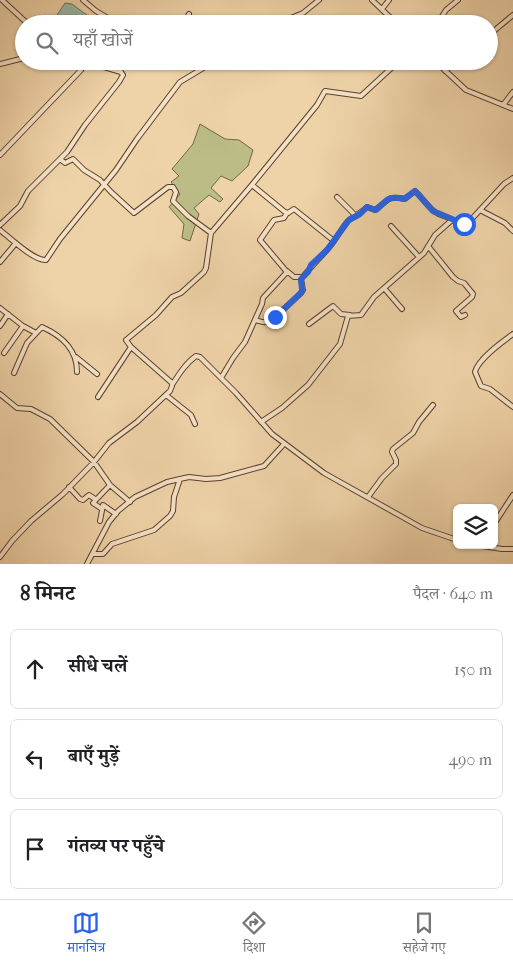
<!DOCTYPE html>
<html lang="hi">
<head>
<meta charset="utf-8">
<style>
	body { margin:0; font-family:"IM FELL French Canon","Noto Serif Devanagari",serif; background:#f2f2f2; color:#202124 }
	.controls { position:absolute; right:15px; bottom:15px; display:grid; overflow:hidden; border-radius:8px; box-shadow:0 1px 4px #0004 }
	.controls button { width:45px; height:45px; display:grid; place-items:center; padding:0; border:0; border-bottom:1px solid #e0e0e0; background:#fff; color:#202124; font:25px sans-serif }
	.stop { position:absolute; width:15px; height:15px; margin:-11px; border:4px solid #2563eb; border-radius:50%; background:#fff }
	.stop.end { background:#2563eb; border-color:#fff; box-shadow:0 1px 5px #0008 }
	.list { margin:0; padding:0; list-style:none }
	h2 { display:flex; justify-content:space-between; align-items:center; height:65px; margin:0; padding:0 20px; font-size:21px }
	h2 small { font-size:16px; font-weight:400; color:#757577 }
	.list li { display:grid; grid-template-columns:32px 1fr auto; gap:15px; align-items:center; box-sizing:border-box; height:80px; margin:0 10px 10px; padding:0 10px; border:1px solid #e0e0e0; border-radius:8px }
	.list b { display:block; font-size:19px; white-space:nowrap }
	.list em { font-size:16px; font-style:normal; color:#757577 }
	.icon { flex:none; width:28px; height:28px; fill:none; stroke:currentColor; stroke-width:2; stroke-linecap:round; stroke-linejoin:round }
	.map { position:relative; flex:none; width:513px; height:564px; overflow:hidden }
	.search { position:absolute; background:#fff; box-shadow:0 1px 4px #0004; left:15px; right:15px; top:15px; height:55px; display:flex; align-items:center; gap:12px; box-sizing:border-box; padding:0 18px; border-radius:28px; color:#757577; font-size:19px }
	.sheet { height:335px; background:#fff }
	nav { display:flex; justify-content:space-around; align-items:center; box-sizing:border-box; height:70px; border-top:1px solid #e0e0e0; background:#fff; font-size:14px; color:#757577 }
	nav a { display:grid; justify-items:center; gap:2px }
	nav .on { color:#2563eb }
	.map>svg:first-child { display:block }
	.green { fill:#bbbc86; stroke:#726645 }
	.water { fill:#9ab8a9; stroke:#6d7467 }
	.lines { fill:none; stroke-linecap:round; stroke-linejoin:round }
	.minor-casing { stroke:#5b402d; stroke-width:6 }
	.minor { stroke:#f5e2c6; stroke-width:4 }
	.route { stroke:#2563eb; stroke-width:6 }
</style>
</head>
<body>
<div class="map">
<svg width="513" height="564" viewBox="0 0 513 564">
	<rect width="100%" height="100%" fill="#efd3a8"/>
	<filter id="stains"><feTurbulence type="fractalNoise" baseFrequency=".004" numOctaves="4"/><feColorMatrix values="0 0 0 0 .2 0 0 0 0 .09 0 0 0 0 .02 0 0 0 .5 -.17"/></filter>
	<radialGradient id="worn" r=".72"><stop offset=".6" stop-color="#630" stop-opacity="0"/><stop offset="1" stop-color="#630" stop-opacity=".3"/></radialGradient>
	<!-- green -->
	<path class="green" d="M 200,124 L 225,139 L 239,140 L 253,150 L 248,166 L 232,181 L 221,176 L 211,188 L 223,199 L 220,202 L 209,195 L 194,208 L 199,214 L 190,241 L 182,238 L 184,224 L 169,207 L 180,194 L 171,182 L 179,176 L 172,169 L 193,144 Z"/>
	<!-- water -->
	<path class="water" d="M 65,3 L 72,4 L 99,24 L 51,24 Z"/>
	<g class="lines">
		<!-- minor casing -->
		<g class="minor-casing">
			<path id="minor" d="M 2,0 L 28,24
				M 83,0 L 96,11 L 118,24
				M 372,0 L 397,24
				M 382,9 L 389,0
				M 120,24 L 125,21 L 141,24
				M 183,24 L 189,14
				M 276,24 L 303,13 L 319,0
				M 437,24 L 446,10 L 458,0
				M 489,35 L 513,15
				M 435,61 L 466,90 L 513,109
				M 0,64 L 24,58
				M 445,71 L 456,61
				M 503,105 L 513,92
				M 0,155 L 81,70 L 84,63
				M 60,159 L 65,163 L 73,159 L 84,170 L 100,180 L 111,192 L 134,213 L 168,187 L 173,187 L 176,192 L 173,201 L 188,216 L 211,233
				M 252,185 L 285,212 L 288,213 L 294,209 L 334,241
				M 337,197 L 356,216
				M 480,210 L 505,223 L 513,231
				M 0,225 L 20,206 L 28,191 L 67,152 L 85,125 L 119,82 L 123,75 L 121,72 L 90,63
				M 391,226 L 419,257
				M 0,230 C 10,238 34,261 46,260 L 60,239 L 116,170 L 137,139 L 180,82 L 215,61
				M 428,246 L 453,277 L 458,281 L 464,283 L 473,294 L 472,297 L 456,311 L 461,317 L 465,315
				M 0,262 L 16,243
				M 287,271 L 294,277 L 302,277
				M 384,288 L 402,309
				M 0,308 L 23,326 L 36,333
				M 255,320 C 259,321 263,323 267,322 C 275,320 293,300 301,293 L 303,290 L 301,279 C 309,269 318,260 327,250 C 335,242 340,230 348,221 C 353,216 361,213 367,207 L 375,210 C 388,201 387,195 405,199 L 415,191 C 422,197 427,206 435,212 C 440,216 447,216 452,220
				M 309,324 L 333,306 L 341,314 L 350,315
				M 0,326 L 8,314
				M 513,334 C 502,342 478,359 475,372 L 481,386 L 490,389 L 513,407
				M 4,353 L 23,326
				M 76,357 L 97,374
				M 14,373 L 27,343 L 42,327 C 62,336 77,349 77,372
				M 221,378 L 233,358 L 245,342 L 262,304 L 263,298 L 287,272 L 260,240 L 274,220 L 284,218 L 287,213
				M 172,385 C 179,374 186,363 196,356 L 200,357 L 236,393 L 272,434 L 324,473 L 422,528 L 457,540
				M 0,394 L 17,408 L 31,409 L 50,419 L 94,462 L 110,485 L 93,503 L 102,509
				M 166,395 L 191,415 L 195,424
				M 98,397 L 131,347
				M 261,422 L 282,408 L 308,385 L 340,344 L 348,316 L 361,315 L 374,297 L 424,253 L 435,235 L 452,220 L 464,224 L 468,223 L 504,184 L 513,178
				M 110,485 L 130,502
				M 69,487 L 80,499 L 83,500 L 89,495 L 95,499
				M 368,497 L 382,478 L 396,464 L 396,460 L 392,452 L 393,449 L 413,433 L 419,422 L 433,405
				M 100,521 L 103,505 L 116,514
				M 494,524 L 513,495
				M 476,545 L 502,549 L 513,549
				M 94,554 L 103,554 L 112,544 L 154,530 L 170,516 L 173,511 L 174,497 L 180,479
				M 0,557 L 12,541 L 31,521 L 63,494 L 94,462 L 109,443 L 137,422 L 170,391 L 172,386 L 172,383 L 131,347 L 126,340 L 156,315 L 172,297 L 181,293 L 204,272 L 206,268 L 211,233 L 251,186 L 317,105 L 325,91 L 361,96 L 399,61
				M 87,564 L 109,522 L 118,511 L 135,497 L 167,482 L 180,479 L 189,477 L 206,479 L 220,478 L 264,466 L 284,444"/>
		</g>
		<!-- minor -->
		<use href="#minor" class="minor"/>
	</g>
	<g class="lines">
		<!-- route -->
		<path class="route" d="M 275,317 L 301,293 L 302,290 L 301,279 L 308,272 L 311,265 L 327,250 L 349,220 L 360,214 L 367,207 L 376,210 C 388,200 387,195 404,199 L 415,191 L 433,211 L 464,224"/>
	</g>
	<rect width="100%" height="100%" filter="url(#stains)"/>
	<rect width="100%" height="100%" fill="url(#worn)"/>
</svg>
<div class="controls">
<button><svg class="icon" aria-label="layers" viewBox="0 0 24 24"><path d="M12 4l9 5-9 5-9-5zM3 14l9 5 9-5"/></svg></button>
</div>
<div class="stop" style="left:464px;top:224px"></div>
<div class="stop end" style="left:275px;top:317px"></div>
<div class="search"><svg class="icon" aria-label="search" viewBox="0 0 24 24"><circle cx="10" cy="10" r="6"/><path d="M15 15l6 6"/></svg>यहाँ खोजें</div>
</div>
<section class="sheet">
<h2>8 मिनट<small>पैदल · 640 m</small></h2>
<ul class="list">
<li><svg class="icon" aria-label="ahead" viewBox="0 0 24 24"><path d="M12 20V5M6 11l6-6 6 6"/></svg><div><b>सीधे चलें</b></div><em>150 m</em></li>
<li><svg class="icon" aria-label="left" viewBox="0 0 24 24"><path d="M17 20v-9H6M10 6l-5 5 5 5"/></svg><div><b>बाएँ मुड़ें</b></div><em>490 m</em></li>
<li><svg class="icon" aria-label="arrive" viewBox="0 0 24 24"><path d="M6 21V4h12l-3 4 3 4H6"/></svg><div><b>गंतव्य पर पहुँचे</b></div></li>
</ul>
</section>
<nav>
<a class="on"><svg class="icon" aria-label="map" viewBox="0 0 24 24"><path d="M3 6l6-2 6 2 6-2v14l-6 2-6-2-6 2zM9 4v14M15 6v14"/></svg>मानचित्र</a>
<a><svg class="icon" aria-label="directions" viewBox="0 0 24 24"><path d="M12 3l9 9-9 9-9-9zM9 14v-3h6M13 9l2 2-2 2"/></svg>दिशा</a>
<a><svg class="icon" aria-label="saved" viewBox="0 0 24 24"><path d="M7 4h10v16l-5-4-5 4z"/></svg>सहेजे गए</a>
</nav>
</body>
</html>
